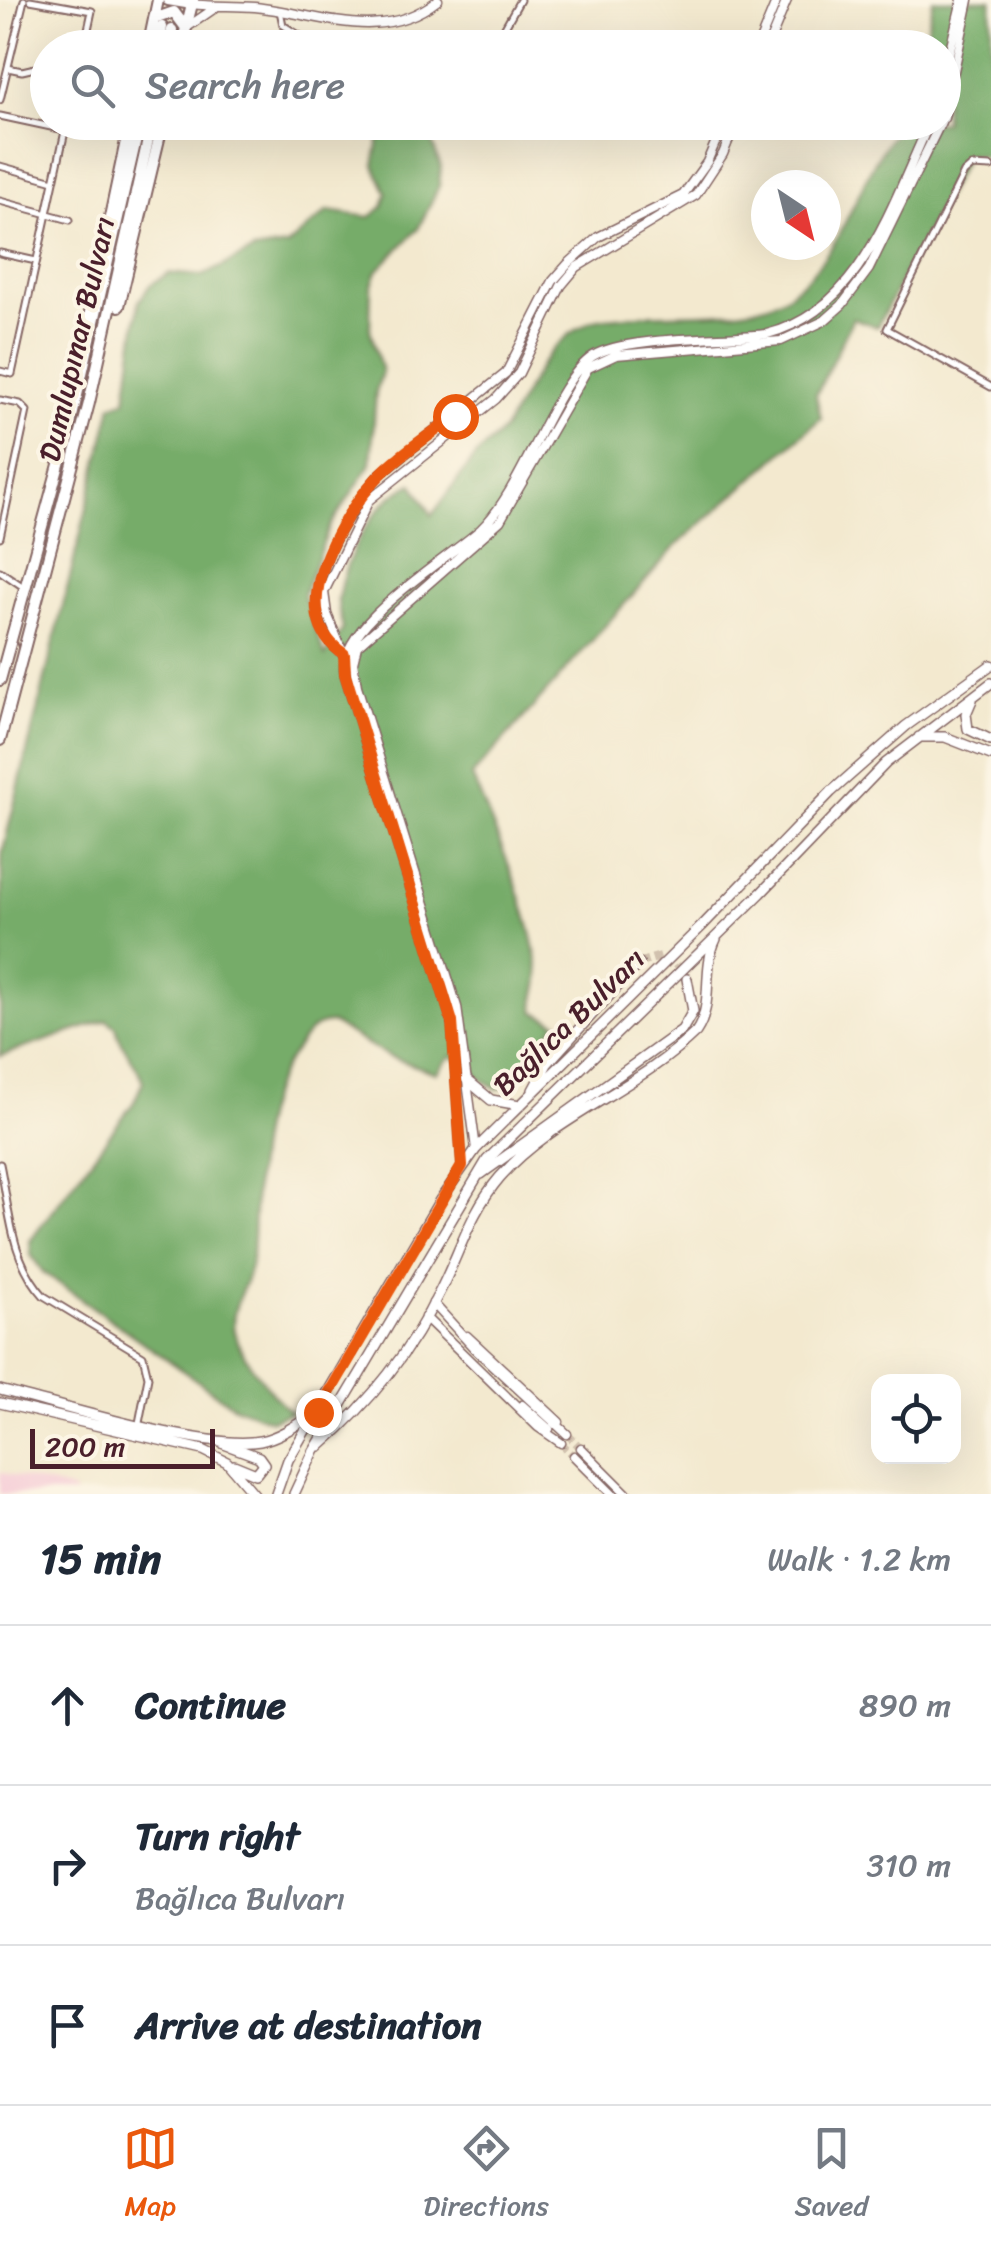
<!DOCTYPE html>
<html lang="en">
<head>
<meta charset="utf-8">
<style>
	body { margin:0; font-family:Sriracha,sans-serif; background:#f6f6f7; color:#1f2937 }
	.controls { position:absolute; right:30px; bottom:30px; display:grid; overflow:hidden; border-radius:20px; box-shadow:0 10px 40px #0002 }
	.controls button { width:90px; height:90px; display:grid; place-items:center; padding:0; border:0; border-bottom:2px solid #e0e1e3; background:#fff; color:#1f2937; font:50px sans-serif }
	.compass { position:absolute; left:751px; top:170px; width:90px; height:90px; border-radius:50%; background:#fff; box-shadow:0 10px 40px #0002; rotate:145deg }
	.scale { position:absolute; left:30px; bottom:25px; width:185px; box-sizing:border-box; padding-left:10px; border:5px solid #4a1f2b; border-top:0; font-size:28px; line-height:35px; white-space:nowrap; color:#4a1f2b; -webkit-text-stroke:8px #fcf5e5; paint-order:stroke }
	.stop { position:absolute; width:30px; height:30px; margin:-22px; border:8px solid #ea580c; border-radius:50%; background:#fff }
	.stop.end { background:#ea580c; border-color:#fff; box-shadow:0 2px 10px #0008 }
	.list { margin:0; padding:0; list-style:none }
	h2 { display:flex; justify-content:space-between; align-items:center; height:130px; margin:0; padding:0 40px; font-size:42px }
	h2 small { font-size:32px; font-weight:400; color:#747a83 }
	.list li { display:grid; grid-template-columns:65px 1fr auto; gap:30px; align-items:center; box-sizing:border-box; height:160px; padding:0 40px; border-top:2px solid #e0e1e3 }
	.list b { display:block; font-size:38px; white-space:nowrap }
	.list p { margin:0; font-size:32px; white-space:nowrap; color:#747a83 }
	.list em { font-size:32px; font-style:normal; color:#747a83 }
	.icon { flex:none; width:55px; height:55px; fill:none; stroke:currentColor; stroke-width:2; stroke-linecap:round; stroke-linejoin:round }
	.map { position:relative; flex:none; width:991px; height:1494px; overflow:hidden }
	.search { position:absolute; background:#fff; box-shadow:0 10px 40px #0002; left:30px; right:30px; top:30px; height:110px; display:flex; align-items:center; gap:25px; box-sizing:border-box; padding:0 35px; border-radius:55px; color:#747a83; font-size:38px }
	.sheet { height:610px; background:#fff }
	nav { display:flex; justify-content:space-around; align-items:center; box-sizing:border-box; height:140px; border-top:2px solid #e0e1e3; background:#fff; font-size:28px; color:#747a83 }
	nav a { display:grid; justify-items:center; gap:5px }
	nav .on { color:#ea580c }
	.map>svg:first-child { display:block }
	.built { fill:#f6cfd8 }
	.forest { fill:#76ac69; stroke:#60664a; stroke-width:2.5 }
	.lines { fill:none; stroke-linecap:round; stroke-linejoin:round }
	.secondary-tunnel { stroke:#d1c1ae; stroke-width:8; stroke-dasharray:8 4; stroke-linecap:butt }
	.primary-tunnel { stroke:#d1c1ae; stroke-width:9; stroke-dasharray:9 4.5; stroke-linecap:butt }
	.street-casing { stroke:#856664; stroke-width:9 }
	.secondary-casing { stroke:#856664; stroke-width:11 }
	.primary-casing { stroke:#856664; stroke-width:12 }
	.highway-casing { stroke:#856664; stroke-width:14 }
	.street { stroke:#fff; stroke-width:5 }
	.secondary { stroke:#fff; stroke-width:8 }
	.primary { stroke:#fff; stroke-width:9 }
	.highway { stroke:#fff; stroke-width:10 }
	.route { stroke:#ea580c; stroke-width:12 }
	.labels { text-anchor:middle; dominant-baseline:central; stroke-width:8; stroke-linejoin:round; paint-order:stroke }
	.street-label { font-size:30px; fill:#4a1f2b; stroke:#fcf5e5 }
</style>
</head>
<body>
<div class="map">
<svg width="991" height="1494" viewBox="0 0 991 1494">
	<rect width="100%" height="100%" fill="#fcf5e5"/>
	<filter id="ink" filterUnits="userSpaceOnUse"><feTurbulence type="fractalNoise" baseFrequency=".01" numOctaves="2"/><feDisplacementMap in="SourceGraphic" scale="20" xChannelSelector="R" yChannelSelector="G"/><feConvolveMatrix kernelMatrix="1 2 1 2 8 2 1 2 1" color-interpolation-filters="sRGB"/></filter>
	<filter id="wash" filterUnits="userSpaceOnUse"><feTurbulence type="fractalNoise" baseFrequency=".0048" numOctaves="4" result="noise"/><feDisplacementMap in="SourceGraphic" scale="40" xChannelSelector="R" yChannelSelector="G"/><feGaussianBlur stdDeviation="2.25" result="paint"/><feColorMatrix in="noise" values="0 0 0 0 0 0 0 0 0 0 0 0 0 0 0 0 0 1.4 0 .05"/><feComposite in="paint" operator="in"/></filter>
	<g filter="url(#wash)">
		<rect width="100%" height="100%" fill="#f3e9cf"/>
		<!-- built -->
		<path class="built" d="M 0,1472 L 72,1490 L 75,1494 L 0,1494 Z"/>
		<!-- forest -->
		<path class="forest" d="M 933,0 L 991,0 L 991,157 L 967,155 L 877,327 L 853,318 L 816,395 L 821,418 L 676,546 L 472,776 C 496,834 533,913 539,975 C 540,988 532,998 535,1012 L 557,1022 L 511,1083 L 498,1089 C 481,1083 468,1065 451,1056 L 436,1073 L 390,1057 L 331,1023 C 313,1023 306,1035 296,1049 C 250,1110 257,1185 252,1257 C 250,1281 229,1307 234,1331 C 239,1354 273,1397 291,1412 L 271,1420 L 233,1406 L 43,1272 L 31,1255 L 30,1241 L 134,1102 L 143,1081 C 136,1061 120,1048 116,1027 L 107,1020 L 0,1056 L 2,854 L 112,405 L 126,400 L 139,301 L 150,285 L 169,273 L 202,276 L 253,251 L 287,246 L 328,211 L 370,217 L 383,207 L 387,193 L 374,165 L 382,124 L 425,123 L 441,167 L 439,186 L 418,229 L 377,271 L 371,287 L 370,329 L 382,372 L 376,392 L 371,464 L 330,526 L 303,595 L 325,656 L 343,629 C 341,619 337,607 338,598 C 345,558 374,498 413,484 L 432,515 C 447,496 461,473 478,454 C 486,445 498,438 505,427 C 532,386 540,347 589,322 C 599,317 615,318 626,316 C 674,310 754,321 790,293 C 851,247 855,175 902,123 L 944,122 L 944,48 L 923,47 Z"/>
	</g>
	<g filter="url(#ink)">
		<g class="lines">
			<!-- secondary-tunnel -->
			<path class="secondary-tunnel" d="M 567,1434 L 581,1448
				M 561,1443 L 574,1456"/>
			<!-- primary-tunnel -->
			<path class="primary-tunnel" d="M 639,963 L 662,956 L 674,962 L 687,979"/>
			<!-- street casing -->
			<g class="street-casing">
				<path id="street" d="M 30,0 L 92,11 L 84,48
					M 280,11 L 283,25 L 302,37 L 302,48
					M 493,48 L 520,0
					M 8,68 L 22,71 L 48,65
					M 0,100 L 24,0
					M 0,116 L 65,130
					M 0,166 L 54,181
					M 991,167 L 972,166 L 964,173 L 887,329 L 991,387
					M 0,201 L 70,220
					M 0,253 L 36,261
					M 0,371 L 12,374 L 67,122
					M 0,400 L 20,404 L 27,411 L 0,537
					M 0,571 L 25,588
					M 0,1164 C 10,1211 10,1259 44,1296 L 143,1356 L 148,1377 L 139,1423"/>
			</g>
			<!-- secondary casing -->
			<g class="secondary-casing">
				<path id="secondary" d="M 192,4 C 213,7 234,5 255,7 C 320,14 381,45 438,0
					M 186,28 L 215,8
					M 757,48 L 777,0
					M 767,48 L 787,0
					M 944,74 L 962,0
					M 944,118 L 969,0
					M 344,655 L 327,614 L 324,592 L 369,500 L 496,399 L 519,373 L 561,286 L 577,267 L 696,195 L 723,154 L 736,122
					M 345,655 C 280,612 343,518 379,475 L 506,373 L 553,281 L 568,264 L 598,237 L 683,195 L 707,162 L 724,122
					M 476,1149 L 457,1007 L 357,686 L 353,662 L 357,646 L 500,521 L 588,368 L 616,355 L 781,341 L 824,321 L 842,305 L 869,269 L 941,122
					M 462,1166 L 452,1022 L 345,675 C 333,627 448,559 481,529 C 524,488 554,381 593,356 C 625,336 726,339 767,334 C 862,310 892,202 930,122
					M 433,1303 L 475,1349 L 567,1434
					M 425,1317 L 538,1427 L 561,1443
					M 467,1336 L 559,1422
					M 522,1405 L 549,1429
					M 581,1448 L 627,1494
					M 574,1456 L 612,1494"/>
			</g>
			<!-- primary casing -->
			<g class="primary-casing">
				<path id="primary" d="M 972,700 L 966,714 L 968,729 L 991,740
					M 919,737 L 945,737 L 991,755
					M 466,1079 L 491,1100 L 520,1105
					M 533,1090 L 547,1064 L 639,963
					M 481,1174 L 682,1030 L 693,1011 L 687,979
					M 0,1390 C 61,1405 204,1451 260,1441 C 280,1437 298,1424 315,1413
					M 0,1403 L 203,1450 L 227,1462 L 254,1494
					M 224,1444 L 259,1457 L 264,1464 L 256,1474 L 234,1465
					M 320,1446 C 371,1402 410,1353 440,1291 C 460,1252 470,1212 500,1177 C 554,1116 638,1089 696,1032 C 715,1004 701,970 716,939
					M 276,1494 L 288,1460 L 440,1200 L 476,1149 L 702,926 L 831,792 L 906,726 L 991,665
					M 294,1494 L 314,1451 L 487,1160 L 761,893 L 886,763 L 991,683"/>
			</g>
			<!-- highway casing -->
			<g class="highway-casing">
				<path id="highway" d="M 168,0 L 192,4
					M 154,19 L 174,12 L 186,28
					M 148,48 L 158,0
					M 158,48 L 162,27
					M 168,48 L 172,30
					M 181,48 L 193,0
					M 119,306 L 163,122
					M 89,317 L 130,122
					M 0,680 L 72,417 L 140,122
					M 0,740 L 89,403 L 152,122"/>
			</g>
			<!-- street -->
			<use href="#street" class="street"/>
			<!-- secondary -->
			<use href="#secondary" class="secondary"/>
			<!-- primary -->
			<use href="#primary" class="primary"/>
			<!-- highway -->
			<use href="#highway" class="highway"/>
		</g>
	</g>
	<g class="lines" filter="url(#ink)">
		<!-- route -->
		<path class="route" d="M 318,1412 L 462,1166 L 452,1022 L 345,674 L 344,654 C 282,615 340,518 376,479 C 398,455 429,436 455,416"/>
	</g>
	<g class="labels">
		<!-- street labels -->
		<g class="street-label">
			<text transform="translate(77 339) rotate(-77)">Dumlupınar Bulvarı</text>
			<text transform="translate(569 1022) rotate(-44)">Bağlıca Bulvarı</text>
		</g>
	</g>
</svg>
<div class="controls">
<button><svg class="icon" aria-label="locate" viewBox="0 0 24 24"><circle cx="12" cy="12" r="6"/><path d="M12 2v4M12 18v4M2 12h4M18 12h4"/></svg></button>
</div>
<svg class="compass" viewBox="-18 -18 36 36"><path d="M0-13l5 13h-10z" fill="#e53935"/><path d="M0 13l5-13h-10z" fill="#747a83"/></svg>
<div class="scale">200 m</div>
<div class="stop" style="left:455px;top:416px"></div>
<div class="stop end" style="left:318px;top:1412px"></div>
<div class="search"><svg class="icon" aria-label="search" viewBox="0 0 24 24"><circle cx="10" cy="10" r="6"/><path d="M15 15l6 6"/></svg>Search here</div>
</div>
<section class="sheet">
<h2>15 min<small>Walk · 1.2 km</small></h2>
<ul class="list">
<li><svg class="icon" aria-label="ahead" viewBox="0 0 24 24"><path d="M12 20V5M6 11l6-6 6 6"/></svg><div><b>Continue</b></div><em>890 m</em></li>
<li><svg class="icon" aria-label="right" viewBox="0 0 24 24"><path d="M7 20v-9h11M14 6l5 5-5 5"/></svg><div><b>Turn right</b><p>Bağlıca Bulvarı</p></div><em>310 m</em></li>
<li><svg class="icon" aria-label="arrive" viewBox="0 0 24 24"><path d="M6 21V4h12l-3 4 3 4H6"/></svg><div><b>Arrive at destination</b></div></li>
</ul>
</section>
<nav>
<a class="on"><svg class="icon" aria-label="map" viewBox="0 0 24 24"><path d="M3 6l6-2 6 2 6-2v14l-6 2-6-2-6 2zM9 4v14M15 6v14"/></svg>Map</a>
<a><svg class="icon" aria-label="directions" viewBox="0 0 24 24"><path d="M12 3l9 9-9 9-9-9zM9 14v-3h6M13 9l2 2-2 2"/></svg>Directions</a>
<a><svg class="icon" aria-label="saved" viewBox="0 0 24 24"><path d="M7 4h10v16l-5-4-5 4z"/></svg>Saved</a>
</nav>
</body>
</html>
